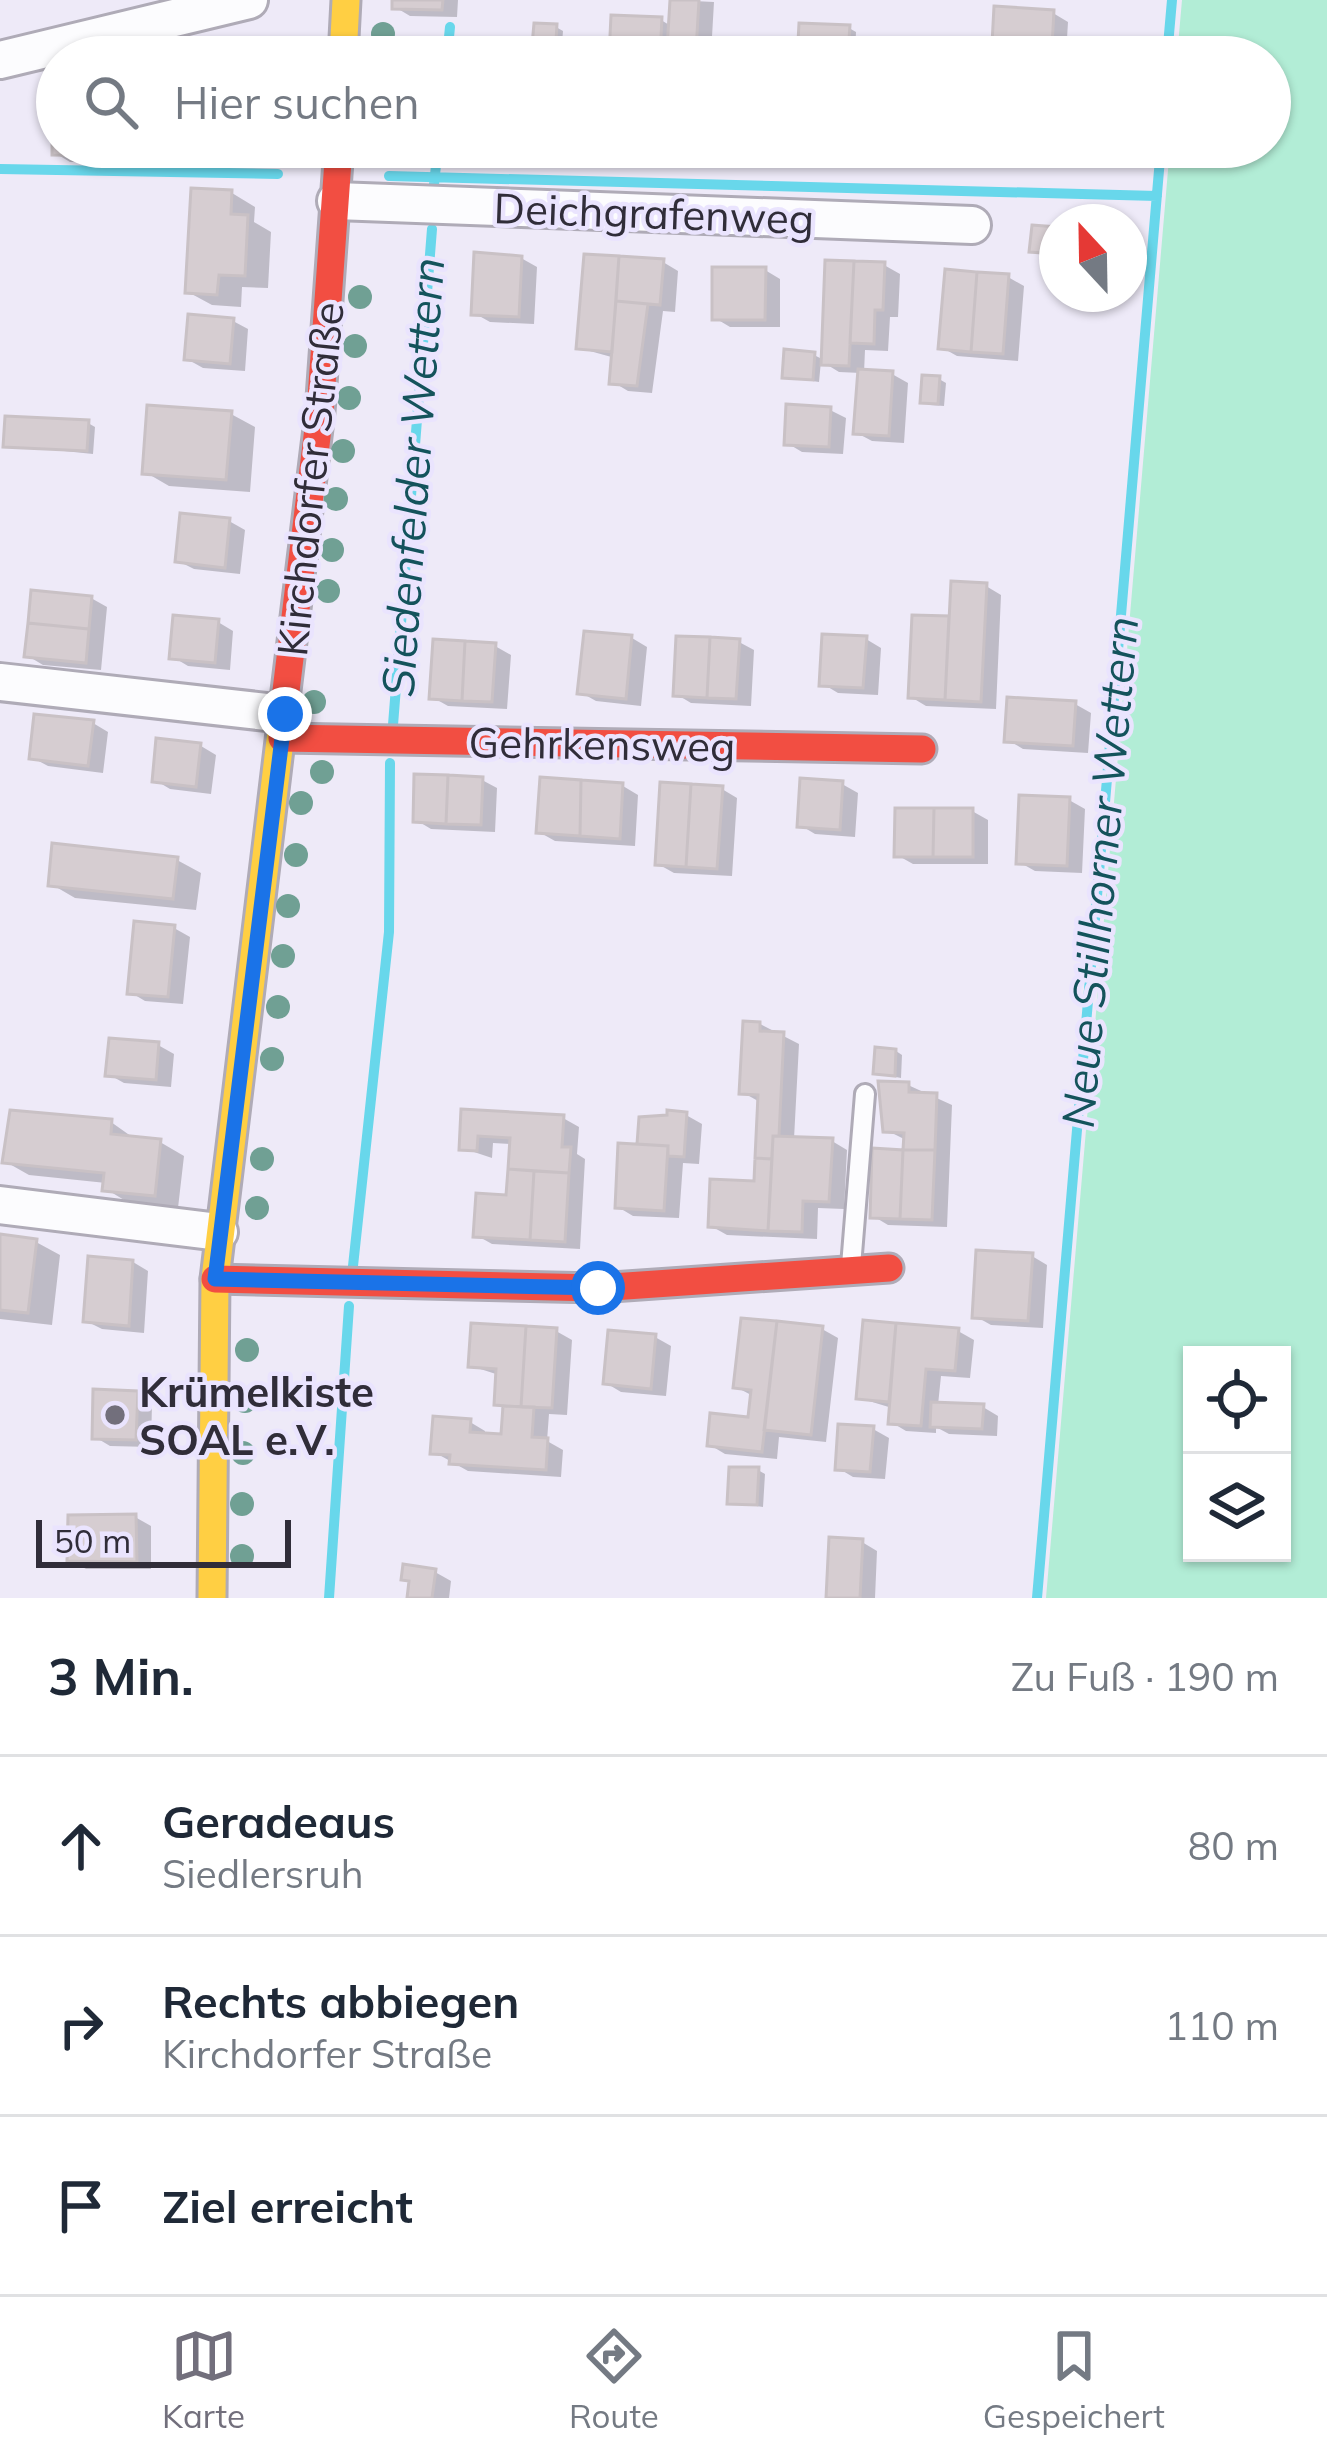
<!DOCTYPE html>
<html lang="de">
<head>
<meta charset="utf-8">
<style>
	body { margin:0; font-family:Mulish,sans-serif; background:#f2f2f3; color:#1f2937 }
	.controls { position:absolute; right:36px; bottom:36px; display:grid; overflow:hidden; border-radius:0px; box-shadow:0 3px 9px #0004 }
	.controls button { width:108px; height:108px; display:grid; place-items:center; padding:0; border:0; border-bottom:3px solid #e0e1e3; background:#fff; color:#1f2937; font:60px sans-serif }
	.compass { position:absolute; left:1039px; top:204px; width:108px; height:108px; border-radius:50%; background:#fff; box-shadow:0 3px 9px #0004; rotate:338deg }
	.scale { position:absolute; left:36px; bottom:30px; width:255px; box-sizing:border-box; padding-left:12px; border:6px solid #302d39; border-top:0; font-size:33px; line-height:42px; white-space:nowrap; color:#302d39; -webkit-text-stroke:9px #eae4fe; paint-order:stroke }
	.stop { position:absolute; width:36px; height:36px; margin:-27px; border:9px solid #1a73e8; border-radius:50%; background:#fff }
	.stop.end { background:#1a73e8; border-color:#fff; box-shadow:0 3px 12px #0008 }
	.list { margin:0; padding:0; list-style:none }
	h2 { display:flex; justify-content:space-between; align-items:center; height:156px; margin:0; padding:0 48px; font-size:51px }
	h2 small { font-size:39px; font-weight:400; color:#747a83 }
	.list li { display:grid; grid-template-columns:78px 1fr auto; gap:36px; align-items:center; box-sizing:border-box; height:180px; padding:0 48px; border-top:3px solid #e0e1e3 }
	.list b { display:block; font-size:45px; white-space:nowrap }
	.list p { margin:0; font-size:39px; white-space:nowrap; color:#747a83 }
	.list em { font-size:39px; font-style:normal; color:#747a83 }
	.icon { flex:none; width:66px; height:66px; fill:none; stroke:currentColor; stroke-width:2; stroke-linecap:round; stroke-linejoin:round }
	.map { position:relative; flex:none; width:1327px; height:1598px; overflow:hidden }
	.search { position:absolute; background:#fff; box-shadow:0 3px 9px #0004; left:36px; right:36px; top:36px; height:132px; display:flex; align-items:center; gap:30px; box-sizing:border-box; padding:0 42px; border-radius:66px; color:#747a83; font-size:45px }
	.sheet { height:696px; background:#fff }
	nav { display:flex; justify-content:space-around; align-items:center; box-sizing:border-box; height:168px; border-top:3px solid #e0e1e3; background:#fff; font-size:33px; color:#747a83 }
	nav a { display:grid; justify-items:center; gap:6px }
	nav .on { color:#726f7c }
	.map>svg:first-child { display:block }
	.green { fill:#b2edd6; fill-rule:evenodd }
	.shadow { fill:#0003 }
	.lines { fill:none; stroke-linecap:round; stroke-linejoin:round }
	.stream { stroke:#68d7eb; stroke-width:10 }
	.building { fill:#d6cdd1; stroke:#c9c1c5; stroke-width:3 }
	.lane-casing { stroke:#afabb7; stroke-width:24 }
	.street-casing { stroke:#afabb7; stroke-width:42 }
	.slow-casing { stroke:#afabb7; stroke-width:33 }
	.jam-casing { stroke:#afabb7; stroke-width:33 }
	.lane { stroke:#fcfcfe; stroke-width:18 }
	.street { stroke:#fcfcfe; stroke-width:36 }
	.slow { stroke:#ffcf43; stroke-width:27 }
	.jam { stroke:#f24e42; stroke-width:27 }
	.tree { fill:#70a094 }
	.route { stroke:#1a73e8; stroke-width:15 }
	.poi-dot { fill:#726f7c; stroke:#eae4fe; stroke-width:4.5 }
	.labels { text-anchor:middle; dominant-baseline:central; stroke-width:9; stroke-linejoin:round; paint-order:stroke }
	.street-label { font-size:42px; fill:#302d39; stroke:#eae4fe }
	.poi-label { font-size:42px; font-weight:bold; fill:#302d39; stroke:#eae4fe; text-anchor:start }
	.water-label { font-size:45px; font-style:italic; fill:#14535c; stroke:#eae4fe }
</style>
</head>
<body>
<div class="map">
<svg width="1327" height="1598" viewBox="0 0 1327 1598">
	<rect width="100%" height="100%" fill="#eeeaf8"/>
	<!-- green -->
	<path class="green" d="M 1182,0 L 1327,0 L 1327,1598 L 1046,1598 L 1170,147 L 1270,147 L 1270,57 L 1177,57 ZM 1192,1355 L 1282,1355 L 1282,1553 L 1192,1553 Z"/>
	<!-- shadow -->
	<path class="shadow" d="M 395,0 L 458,0 L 457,17 L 410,16 L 395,7 Z
		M 673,0 L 714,2 L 711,54 L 763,57 L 686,56 L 676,50 L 675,57 L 612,57 L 661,20 L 671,26 Z
		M 997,9 L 1053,13 L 1068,22 L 1066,55 L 1109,57 L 1062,57 L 1026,52 L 1025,57 L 949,57 L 980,43 L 994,51 Z
		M 556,27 L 563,31 L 561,57 L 534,57 Z
		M 849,28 L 856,32 L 855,55 L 824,54 L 817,45 L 801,40 Z
		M 515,46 L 534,57 L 478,57 Z
		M 57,126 L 57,147 L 202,147 L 202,164 L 70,162 L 55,153 Z
		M 227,147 L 275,148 L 276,147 L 275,151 Z
		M 1058,147 L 1120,147 L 1120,159 L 1074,157 Z
		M 232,193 L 255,207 L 254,222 L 271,232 L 268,288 L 242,287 L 241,307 L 212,305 L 188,292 Z
		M 586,257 L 663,262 L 678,271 L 675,312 L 663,311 L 652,393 L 628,391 L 613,382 L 615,358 L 579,348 Z
		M 521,258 L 537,267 L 534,324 L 490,322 L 474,313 Z
		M 884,265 L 900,274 L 898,317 L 890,317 L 888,351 L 865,350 L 864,373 L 892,374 L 908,383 L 904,443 L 872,441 L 857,433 L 861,373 L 839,372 L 821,361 L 819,382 L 785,377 L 814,355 L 824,360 Z
		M 765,270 L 780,279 L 780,327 L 730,327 L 715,318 Z
		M 1008,277 L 1024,286 L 1018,361 L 957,356 L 941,347 Z
		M 233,321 L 248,329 L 245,371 L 203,368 L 187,359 Z
		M 939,379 L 946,383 L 944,406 L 930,405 L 923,402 Z
		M 830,410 L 846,418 L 843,454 L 802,452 L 787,443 Z
		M 231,414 L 255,427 L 250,492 L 169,486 L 145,472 Z
		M 88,423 L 95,427 L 93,454 L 6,445 Z
		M 229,521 L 245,530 L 240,574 L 194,569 L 178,561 Z
		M 986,586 L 1001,595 L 996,709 L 926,706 L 911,697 L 914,618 L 951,620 Z
		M 91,598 L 107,607 L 101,670 L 43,665 L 28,656 Z
		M 218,622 L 233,631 L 230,670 L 188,666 L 173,657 Z
		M 632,638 L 647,647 L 641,706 L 596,701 L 580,692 Z
		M 866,639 L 881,648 L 878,695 L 838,693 L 823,684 Z
		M 739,642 L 754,650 L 751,706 L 691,703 L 676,694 Z
		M 495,646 L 511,655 L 507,709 L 448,706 L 432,697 Z
		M 1075,704 L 1091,713 L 1088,753 L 1023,749 L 1008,740 Z
		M 93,723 L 108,732 L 103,773 L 48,766 L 33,758 Z
		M 201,746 L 216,755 L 211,794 L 170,789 L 155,780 Z
		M 482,780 L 497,788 L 495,832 L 431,829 L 416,820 Z
		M 842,784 L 858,793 L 855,837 L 815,834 L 800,825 Z
		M 623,786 L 638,795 L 635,846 L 555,841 L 539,832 Z
		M 722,789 L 737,798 L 732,876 L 674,873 L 658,864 Z
		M 1069,800 L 1085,809 L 1082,873 L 1035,871 L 1019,862 Z
		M 972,811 L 988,820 L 988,864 L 913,864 L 897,855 Z
		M 177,860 L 201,873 L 196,910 L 75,898 L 51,884 Z
		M 174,928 L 190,937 L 183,1004 L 145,1001 L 130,992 Z
		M 760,1024 L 799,1044 L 794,1139 L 832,1141 L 847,1150 L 844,1209 L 818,1208 L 817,1239 L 727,1235 L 711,1226 L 757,1184 L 758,1101 L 742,1092 Z
		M 158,1045 L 174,1054 L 171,1087 L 124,1083 L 108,1074 Z
		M 896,1051 L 902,1055 L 901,1078 L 876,1073 Z
		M 908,1085 L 952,1105 L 947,1227 L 888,1225 L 873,1216 L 906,1153 L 906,1140 L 886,1130 Z
		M 464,1112 L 563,1118 L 579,1127 L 577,1154 L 585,1159 L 580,1249 L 492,1244 L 476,1235 L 509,1198 L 512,1144 L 493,1143 L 492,1158 L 462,1148 Z
		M 686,1115 L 702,1124 L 699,1164 L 683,1163 L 679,1218 L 633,1216 L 618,1207 L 640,1147 L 641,1120 Z
		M 111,1122 L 135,1139 L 160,1142 L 184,1156 L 178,1208 L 129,1203 L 106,1189 L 106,1183 L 29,1175 L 6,1162 Z
		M 0,1237 L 36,1242 L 60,1255 L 52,1325 L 0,1319 Z
		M 1032,1256 L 1047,1265 L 1043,1328 L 991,1325 L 975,1316 Z
		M 133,1262 L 148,1271 L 144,1333 L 102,1329 L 86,1321 Z
		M 866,1323 L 958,1331 L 974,1340 L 970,1378 L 941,1376 L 938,1405 L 983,1407 L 998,1416 L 997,1436 L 949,1434 L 936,1427 L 936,1433 L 906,1431 L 891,1422 L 892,1408 L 859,1398 Z
		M 822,1329 L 838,1338 L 826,1442 L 779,1437 L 777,1459 L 725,1454 L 710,1445 L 751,1420 L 753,1396 L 736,1387 Z
		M 556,1331 L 572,1340 L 567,1415 L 549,1414 L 547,1441 L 563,1450 L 561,1477 L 468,1471 L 434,1452 L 470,1422 L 485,1431 L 485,1436 L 504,1437 L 499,1375 L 471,1366 Z
		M 655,1337 L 671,1346 L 666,1396 L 621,1392 L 606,1383 Z
		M 137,1394 L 152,1403 L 151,1447 L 110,1446 L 95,1437 Z
		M 873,1429 L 889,1438 L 885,1479 L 853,1477 L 838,1468 Z
		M 758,1470 L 765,1474 L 763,1507 L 730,1502 Z
		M 135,1517 L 151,1526 L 151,1569 L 86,1569 L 70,1560 Z
		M 862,1542 L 877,1551 L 875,1598 L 829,1598 Z
		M 435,1572 L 451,1581 L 449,1598 L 410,1598 L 412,1583 L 404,1578 Z"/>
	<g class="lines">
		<!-- stream -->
		<path class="stream" d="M 447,57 L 450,27
			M 1167,57 L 1172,0
			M 0,169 L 278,174
			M 389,176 L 1157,196
			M 434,184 L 438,147
			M 393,725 L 432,229
			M 353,1266 L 389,932 L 390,763
			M 329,1598 L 349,1306
			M 1037,1598 L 1161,147"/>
	</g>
	<!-- building -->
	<path class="building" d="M 392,0 L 443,0 L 442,10 L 392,9 Z
		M 670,0 L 699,0 L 696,51 L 667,49 Z
		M 994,6 L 1054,10 L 1052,47 L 992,44 Z
		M 611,15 L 662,17 L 660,57 L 609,57 Z
		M 534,23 L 557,24 L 555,57 L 531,57 Z
		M 799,23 L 850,25 L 848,53 L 814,52 L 815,43 L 798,42 Z
		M 947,38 L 981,40 L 980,57 L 946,57 Z
		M 476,42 L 516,43 L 516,57 L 475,57 Z
		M 52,123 L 57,123 L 57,147 L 187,147 L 187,157 L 52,155 Z
		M 191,188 L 232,190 L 231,214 L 248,215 L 245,276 L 219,275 L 217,295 L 185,293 Z
		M 1032,225 L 1057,227 L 1057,254 L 1029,252 Z
		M 474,252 L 522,256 L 519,317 L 471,315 Z
		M 584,254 L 619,256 L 612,352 L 576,349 Z
		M 619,256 L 664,259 L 660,305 L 616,301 Z
		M 825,260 L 854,261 L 849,366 L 821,365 Z
		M 854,261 L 885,262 L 883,310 L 875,310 L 874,344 L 850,343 Z
		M 712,267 L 766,267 L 765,320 L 712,320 Z
		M 945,269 L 977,272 L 971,352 L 938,349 Z
		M 977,272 L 1009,274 L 1003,354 L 971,352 Z
		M 616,301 L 648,304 L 637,386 L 609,384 Z
		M 188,314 L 234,318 L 230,364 L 184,360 Z
		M 784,349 L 815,352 L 813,380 L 782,378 Z
		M 858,369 L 893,371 L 889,436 L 853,434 Z
		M 922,375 L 940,376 L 938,404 L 920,403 Z
		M 786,404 L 831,407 L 829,447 L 784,445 Z
		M 147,405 L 232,411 L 226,480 L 142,474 Z
		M 5,416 L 89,420 L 87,451 L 3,447 Z
		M 180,513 L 230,518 L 225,568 L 175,562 Z
		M 951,581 L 987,583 L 981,702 L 945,700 Z
		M 31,590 L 92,596 L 89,629 L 28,623 Z
		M 173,615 L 219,619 L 215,663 L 169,659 Z
		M 912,615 L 949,616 L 945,700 L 908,698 Z
		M 28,623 L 89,629 L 86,663 L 24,657 Z
		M 584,631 L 632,635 L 626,699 L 577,694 Z
		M 822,634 L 867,636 L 863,688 L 819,686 Z
		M 676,636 L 710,637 L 707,698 L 673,696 Z
		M 710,637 L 740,639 L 736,699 L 707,698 Z
		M 433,639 L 465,641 L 462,701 L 429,699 Z
		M 465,641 L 496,643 L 492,702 L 462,701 Z
		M 1007,697 L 1076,701 L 1073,746 L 1004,742 Z
		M 34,714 L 94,720 L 88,766 L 29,759 Z
		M 156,738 L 201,743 L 196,787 L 152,782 Z
		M 414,774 L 448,775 L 446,824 L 413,822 Z
		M 448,775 L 483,777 L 481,825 L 446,824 Z
		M 540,777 L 581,780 L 580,836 L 536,833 Z
		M 800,778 L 843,781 L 840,830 L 797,827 Z
		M 581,780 L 623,783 L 620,839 L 580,836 Z
		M 660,782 L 691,784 L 686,867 L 655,865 Z
		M 691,784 L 723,786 L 717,869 L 686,867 Z
		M 1019,795 L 1070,797 L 1067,866 L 1016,864 Z
		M 895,808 L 934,808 L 933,857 L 894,857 Z
		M 934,808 L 973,808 L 973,857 L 933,857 Z
		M 52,843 L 178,857 L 173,899 L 48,886 Z
		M 134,921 L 175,925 L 168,997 L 127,994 Z
		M 743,1021 L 760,1022 L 760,1031 L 784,1032 L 779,1136 L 773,1136 L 772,1159 L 755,1158 L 758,1095 L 739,1094 Z
		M 109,1038 L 159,1042 L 156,1080 L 105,1076 Z
		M 875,1047 L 896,1049 L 895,1076 L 873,1074 Z
		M 878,1081 L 909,1082 L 909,1092 L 937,1093 L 935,1150 L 903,1150 L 904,1133 L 883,1132 Z
		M 461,1109 L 564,1115 L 562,1147 L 571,1147 L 569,1173 L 508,1169 L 510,1138 L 478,1136 L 477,1151 L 459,1150 Z
		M 10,1110 L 112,1119 L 111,1134 L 161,1139 L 155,1196 L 102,1191 L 104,1173 L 2,1163 Z
		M 667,1110 L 687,1112 L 684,1157 L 668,1156 L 668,1146 L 637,1144 L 639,1117 L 667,1115 Z
		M 773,1136 L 833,1138 L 829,1202 L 803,1201 L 802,1232 L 768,1231 Z
		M 618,1143 L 668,1146 L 664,1211 L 615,1208 Z
		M 872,1148 L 903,1150 L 900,1219 L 870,1218 Z
		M 903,1150 L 935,1150 L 932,1220 L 900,1219 Z
		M 755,1158 L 772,1159 L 768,1231 L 708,1227 L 710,1179 L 754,1181 Z
		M 508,1169 L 534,1171 L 530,1240 L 473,1237 L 476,1193 L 506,1195 Z
		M 534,1171 L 569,1173 L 565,1242 L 530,1240 Z
		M 0,1234 L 37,1239 L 28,1313 L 0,1310 Z
		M 976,1250 L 1033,1253 L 1028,1321 L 972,1318 Z
		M 88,1256 L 133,1260 L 129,1326 L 83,1322 Z
		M 741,1318 L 777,1321 L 762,1452 L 707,1446 L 710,1413 L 748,1417 L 751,1390 L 733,1388 Z
		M 863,1320 L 896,1323 L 889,1402 L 856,1399 Z
		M 777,1321 L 823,1326 L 811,1435 L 764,1430 Z
		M 471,1323 L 526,1326 L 521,1407 L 494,1405 L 496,1369 L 468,1367 Z
		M 896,1323 L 959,1328 L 955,1371 L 926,1369 L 921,1426 L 888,1424 Z
		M 526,1326 L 557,1328 L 552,1408 L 521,1407 Z
		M 608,1330 L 656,1334 L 651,1389 L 603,1384 Z
		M 93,1389 L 138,1391 L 136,1440 L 92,1439 Z
		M 931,1402 L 984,1404 L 982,1429 L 930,1427 Z
		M 503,1406 L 534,1407 L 532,1437 L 548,1438 L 546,1470 L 449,1464 L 450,1455 L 430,1454 L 433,1416 L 471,1419 L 470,1432 L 501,1434 Z
		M 838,1424 L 874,1426 L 870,1472 L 835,1470 Z
		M 729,1467 L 759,1467 L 757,1505 L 727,1504 Z
		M 136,1514 L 137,1562 L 67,1561 L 68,1515 Z
		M 829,1537 L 863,1539 L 860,1598 L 826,1598 Z
		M 403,1564 L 436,1569 L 432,1598 L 407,1598 L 409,1581 L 401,1580 Z"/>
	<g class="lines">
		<!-- lane casing -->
		<g class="lane-casing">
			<path id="lane" d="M 851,1266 L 865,1094"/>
		</g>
		<!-- street casing -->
		<g class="street-casing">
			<path id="street" d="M 0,60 L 249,0
				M 336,201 L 972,225
				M 0,682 L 285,714
				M 0,1205 L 219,1232"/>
		</g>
		<!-- slow casing -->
		<g class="slow-casing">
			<path id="slow" d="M 343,57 L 346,0
				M 212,1598 L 215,1279 L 285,699"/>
		</g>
		<!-- jam casing -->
		<g class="jam-casing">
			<path id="jam" d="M 285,699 L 320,412 L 339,147
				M 282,738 L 922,749
				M 215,1279 L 597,1288 L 889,1268"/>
		</g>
		<!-- lane -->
		<use href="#lane" class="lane"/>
		<!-- street -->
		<use href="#street" class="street"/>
		<!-- slow -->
		<use href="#slow" class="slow"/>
		<!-- jam -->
		<use href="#jam" class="jam"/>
	</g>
	<!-- trees -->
	<g class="tree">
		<circle cx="383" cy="34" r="12"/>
		<circle cx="360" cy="297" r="12"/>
		<circle cx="355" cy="346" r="12"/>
		<circle cx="349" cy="398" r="12"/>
		<circle cx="343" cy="451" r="12"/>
		<circle cx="336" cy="499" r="12"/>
		<circle cx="332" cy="550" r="12"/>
		<circle cx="328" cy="591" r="12"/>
		<circle cx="314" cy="702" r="12"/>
		<circle cx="322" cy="772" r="12"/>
		<circle cx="301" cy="803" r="12"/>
		<circle cx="296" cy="855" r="12"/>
		<circle cx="288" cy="906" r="12"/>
		<circle cx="283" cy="956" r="12"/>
		<circle cx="278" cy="1007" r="12"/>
		<circle cx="272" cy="1059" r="12"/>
		<circle cx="262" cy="1159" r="12"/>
		<circle cx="257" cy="1208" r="12"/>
		<circle cx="247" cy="1350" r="12"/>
		<circle cx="245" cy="1401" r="12"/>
		<circle cx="243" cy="1453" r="12"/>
		<circle cx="242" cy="1504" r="12"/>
		<circle cx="242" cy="1556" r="12"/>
	</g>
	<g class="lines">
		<!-- route -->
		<path class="route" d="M 285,714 L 215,1279 L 598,1288"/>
	</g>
	<!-- markers -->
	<circle class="poi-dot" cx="115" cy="1415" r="12"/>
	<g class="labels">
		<!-- street labels -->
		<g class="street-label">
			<text transform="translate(654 213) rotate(2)">Deichgrafenweg</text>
			<text transform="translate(310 479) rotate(-84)">Kirchdorfer Straße</text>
			<text transform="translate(602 744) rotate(1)">Gehrkensweg</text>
		</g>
		<!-- poi labels -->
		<g class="poi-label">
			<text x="139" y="1391">Krümelkiste<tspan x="139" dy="48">SOAL e.V.</tspan></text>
		</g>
		<!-- water labels -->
		<g class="water-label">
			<text transform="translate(412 477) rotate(-86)">Siedenfelder Wettern</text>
			<text transform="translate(1099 872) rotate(-85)">Neue Stillhorner Wettern</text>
		</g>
	</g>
</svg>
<div class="controls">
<button><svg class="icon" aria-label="locate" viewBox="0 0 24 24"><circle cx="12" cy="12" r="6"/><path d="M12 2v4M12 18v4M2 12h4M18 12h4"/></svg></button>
<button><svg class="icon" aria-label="layers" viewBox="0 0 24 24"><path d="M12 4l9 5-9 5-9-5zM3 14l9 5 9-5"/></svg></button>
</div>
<svg class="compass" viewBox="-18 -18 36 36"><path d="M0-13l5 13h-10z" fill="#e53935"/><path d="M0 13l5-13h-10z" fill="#747a83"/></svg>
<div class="scale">50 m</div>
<div class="stop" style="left:598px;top:1288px"></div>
<div class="stop end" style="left:285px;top:714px"></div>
<div class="search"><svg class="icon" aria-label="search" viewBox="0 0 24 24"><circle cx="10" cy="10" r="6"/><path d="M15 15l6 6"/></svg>Hier suchen</div>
</div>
<section class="sheet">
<h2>3 Min.<small>Zu Fuß · 190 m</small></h2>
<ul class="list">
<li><svg class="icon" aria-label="ahead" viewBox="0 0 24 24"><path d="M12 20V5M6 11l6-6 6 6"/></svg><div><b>Geradeaus</b><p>Siedlersruh</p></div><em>80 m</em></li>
<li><svg class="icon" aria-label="right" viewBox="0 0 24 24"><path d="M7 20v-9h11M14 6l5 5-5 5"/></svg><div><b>Rechts abbiegen</b><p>Kirchdorfer Straße</p></div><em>110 m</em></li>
<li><svg class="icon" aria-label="arrive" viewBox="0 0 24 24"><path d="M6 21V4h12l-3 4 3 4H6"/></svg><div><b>Ziel erreicht</b></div></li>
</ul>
</section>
<nav>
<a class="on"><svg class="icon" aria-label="map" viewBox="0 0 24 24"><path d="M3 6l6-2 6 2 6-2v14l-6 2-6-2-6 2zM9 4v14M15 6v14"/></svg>Karte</a>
<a><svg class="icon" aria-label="directions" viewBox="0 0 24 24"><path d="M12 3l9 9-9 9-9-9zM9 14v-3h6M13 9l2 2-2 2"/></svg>Route</a>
<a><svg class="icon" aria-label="saved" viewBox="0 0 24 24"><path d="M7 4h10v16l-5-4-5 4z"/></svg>Gespeichert</a>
</nav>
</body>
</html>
